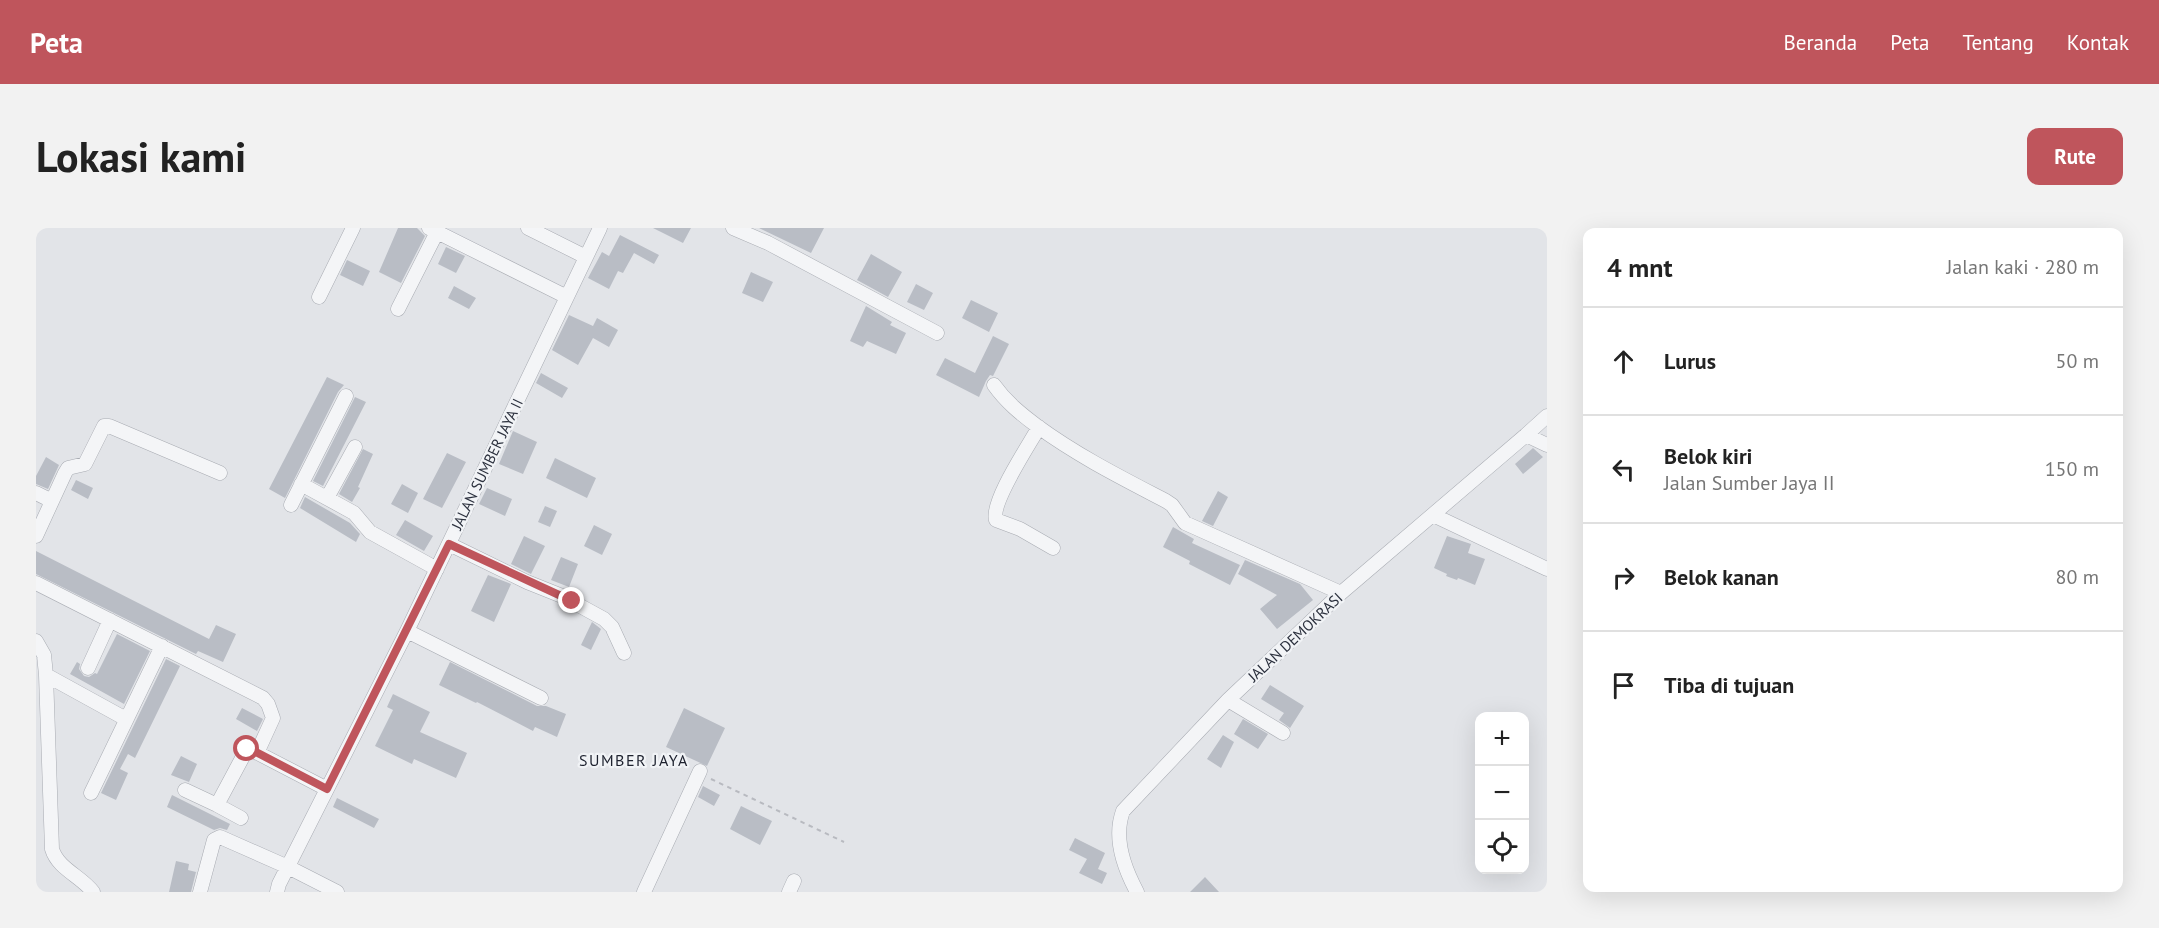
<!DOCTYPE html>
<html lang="id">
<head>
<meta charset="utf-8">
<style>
	body { margin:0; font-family:"PT Sans",sans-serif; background:#f2f2f2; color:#222 }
	.controls { position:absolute; right:18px; bottom:18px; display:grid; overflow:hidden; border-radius:12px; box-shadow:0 6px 24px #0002 }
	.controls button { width:54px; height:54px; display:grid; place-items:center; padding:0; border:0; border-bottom:2px solid #e0e0e0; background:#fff; color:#222; font:30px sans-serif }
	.stop { position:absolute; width:18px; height:18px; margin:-14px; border:4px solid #bf555c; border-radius:50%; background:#fff }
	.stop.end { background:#bf555c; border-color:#fff; box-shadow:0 2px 6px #0008 }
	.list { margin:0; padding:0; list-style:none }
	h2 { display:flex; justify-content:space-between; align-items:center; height:78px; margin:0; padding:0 24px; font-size:26px }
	h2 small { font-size:20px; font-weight:400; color:#767676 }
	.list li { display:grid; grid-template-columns:39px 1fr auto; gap:18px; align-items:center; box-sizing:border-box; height:108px; padding:0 24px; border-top:2px solid #e0e0e0 }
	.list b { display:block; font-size:22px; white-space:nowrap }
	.list p { margin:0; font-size:20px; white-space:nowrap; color:#767676 }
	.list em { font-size:20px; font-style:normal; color:#767676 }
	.icon { flex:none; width:33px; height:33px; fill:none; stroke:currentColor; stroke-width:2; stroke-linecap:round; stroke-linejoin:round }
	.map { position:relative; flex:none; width:1511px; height:664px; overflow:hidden; border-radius:12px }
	header { display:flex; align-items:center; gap:36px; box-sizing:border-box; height:84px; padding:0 30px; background:#bf555c; color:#fff }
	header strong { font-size:28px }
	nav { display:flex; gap:33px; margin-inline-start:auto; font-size:21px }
	.intro { display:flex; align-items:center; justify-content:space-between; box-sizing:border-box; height:144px; padding:0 36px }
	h1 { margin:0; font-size:42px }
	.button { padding:15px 27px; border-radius:12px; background:#bf555c; color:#fff; font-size:21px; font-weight:700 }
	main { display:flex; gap:36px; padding:0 36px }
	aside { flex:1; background:#fff; border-radius:12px; box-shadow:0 6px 24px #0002 }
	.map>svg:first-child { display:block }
	.building { fill:#b9bdc5 }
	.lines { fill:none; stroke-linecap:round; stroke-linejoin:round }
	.minor-casing { stroke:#a8abb2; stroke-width:15 }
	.path { stroke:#b8bac0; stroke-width:2; stroke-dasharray:4.5 4.5; stroke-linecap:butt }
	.minor { stroke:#f4f5f7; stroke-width:14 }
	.route { stroke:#bf555c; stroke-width:8 }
	.labels { text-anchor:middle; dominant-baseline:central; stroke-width:4.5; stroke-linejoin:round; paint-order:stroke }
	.street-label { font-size:15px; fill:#2c313e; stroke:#f1f3f6 }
	.neighbourhood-label { font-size:16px; letter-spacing:1.5px; fill:#1e222f; stroke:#f1f3f6 }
</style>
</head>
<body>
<header>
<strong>Peta</strong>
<nav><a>Beranda</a><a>Peta</a><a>Tentang</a><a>Kontak</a></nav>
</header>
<div class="intro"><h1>Lokasi kami</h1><a class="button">Rute</a></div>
<main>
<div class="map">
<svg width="1511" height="664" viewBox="0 0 1511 664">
	<rect width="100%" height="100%" fill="#e2e4e8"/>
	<!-- building -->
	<path class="building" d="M 362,0 L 381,0 L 389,8 L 365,55 L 343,44 Z
		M 617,0 L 655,0 L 647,15 Z
		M 723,0 L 788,0 L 775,25 Z
		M 584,7 L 623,27 L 618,36 L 598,25 L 587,45 L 582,43 L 573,61 L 552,50 L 566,24 L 573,28 Z
		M 410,19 L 429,28 L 420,45 L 402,36 Z
		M 835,26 L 866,44 L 852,69 L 821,52 Z
		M 311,32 L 334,43 L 327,58 L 304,47 Z
		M 715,44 L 737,54 L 727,74 L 706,65 Z
		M 880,56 L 897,65 L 888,82 L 871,74 Z
		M 418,58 L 440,70 L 433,81 L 412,70 Z
		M 935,72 L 962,85 L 953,104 L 926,90 Z
		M 830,78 L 856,94 L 854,97 L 870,105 L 860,126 L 831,113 L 827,119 L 814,113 Z
		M 533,87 L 557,98 L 561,90 L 582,102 L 573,119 L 557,110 L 542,137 L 516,122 Z
		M 957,108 L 973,116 L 957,148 L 954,147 L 950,153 L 943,169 L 900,147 L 909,130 L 939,145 Z
		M 505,145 L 532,160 L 526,170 L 500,155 Z
		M 291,149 L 308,157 L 302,164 L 249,270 L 233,261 Z
		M 319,169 L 330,174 L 287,258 L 277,253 Z
		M 477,203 L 501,214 L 487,246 L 463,236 Z
		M 1497,220 L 1507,229 L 1487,246 L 1479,236 Z
		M 327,221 L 337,226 L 322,259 L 324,260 L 316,274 L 303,266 Z
		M 411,225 L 430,234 L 406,280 L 387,271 Z
		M 10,229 L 23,237 L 12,261 L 0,256 L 0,248 Z
		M 519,230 L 560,250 L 551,270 L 510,250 Z
		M 40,252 L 57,260 L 52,271 L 35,262 Z
		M 366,256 L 382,265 L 372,285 L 355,276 Z
		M 451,260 L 476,271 L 469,288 L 443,276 Z
		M 1182,263 L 1192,269 L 1177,298 L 1166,293 Z
		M 269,269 L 314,295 L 324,306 L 320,314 L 264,280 Z
		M 509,278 L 521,283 L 514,299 L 502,294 Z
		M 369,292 L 397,308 L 388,323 L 360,307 Z
		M 558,297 L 576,306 L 566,327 L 548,318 Z
		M 1137,299 L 1158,311 L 1156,315 L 1204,337 L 1194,357 L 1153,336 L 1154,333 L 1127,319 Z
		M 488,308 L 509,318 L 495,346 L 475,336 Z
		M 1411,308 L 1435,316 L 1432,325 L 1449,331 L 1439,357 L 1422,350 L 1421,352 L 1410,348 L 1411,346 L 1398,340 Z
		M 0,323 L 173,411 L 180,397 L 200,406 L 187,434 L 162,423 L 160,426 L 0,346 Z
		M 525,329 L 542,336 L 533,359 L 515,352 Z
		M 1209,332 L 1264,356 L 1277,372 L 1241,401 L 1224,381 L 1241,367 L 1202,346 Z
		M 452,347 L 475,356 L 458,394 L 435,383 Z
		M 556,394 L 565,401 L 555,422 L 545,417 Z
		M 81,406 L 114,423 L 88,476 L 34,446 L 41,434 L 44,436 L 43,441 L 48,448 L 53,449 L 59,445 L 61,446 Z
		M 130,431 L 144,438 L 99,530 L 92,526 L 84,541 L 92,545 L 80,572 L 65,565 Z
		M 414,434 L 501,478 L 510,478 L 530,486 L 521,509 L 499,499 L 497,503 L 441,474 L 440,475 L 403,457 Z
		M 1234,457 L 1268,478 L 1254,500 L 1243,492 L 1248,485 L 1225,471 Z
		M 357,466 L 394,484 L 384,504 L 431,525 L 420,550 L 378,531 L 376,536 L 339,518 L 357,482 L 351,479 Z
		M 206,480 L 227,491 L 221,503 L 200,491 Z
		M 648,480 L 689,500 L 671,538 L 630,519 Z
		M 1207,491 L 1232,506 L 1222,521 L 1198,506 Z
		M 1187,507 L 1198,514 L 1185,540 L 1171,531 Z
		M 145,528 L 161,536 L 153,554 L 135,547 Z
		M 667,558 L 684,567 L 678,578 L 662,569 Z
		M 136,567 L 194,596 L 191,602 L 184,600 L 178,602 L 131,579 Z
		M 301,570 L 343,591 L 338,600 L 297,579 Z
		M 705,578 L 736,593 L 724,617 L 694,601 Z
		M 1039,610 L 1069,625 L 1062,641 L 1071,645 L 1066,656 L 1043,645 L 1051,631 L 1033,622 Z
		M 140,633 L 153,636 L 152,642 L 160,644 L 155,664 L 133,664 Z
		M 1169,649 L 1183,664 L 1154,664 Z"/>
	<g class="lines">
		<!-- minor casing -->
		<g class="minor-casing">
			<path id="minor" d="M 393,0 L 531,69
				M 492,0 L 550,29
				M 697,0 L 732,15 L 901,105
				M 283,69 L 317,0
				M 362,81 L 401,4
				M 958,157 C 970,174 985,186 1001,198 C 1042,228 1086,250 1130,273 L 1136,277 L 1149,295 L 1305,365
				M 1003,199 C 993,217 954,275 960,292 L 984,301 L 1017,320
				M 1490,207 L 1511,188
				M 265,256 L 318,285 L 334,304 L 401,341
				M 0,265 L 16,273
				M 291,270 L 319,219
				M 255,277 L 310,168
				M 1397,287 L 1511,341
				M 0,308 L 29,245 L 32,240 L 49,236 L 68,198 L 73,198 L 184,245
				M 413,316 L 491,354 L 526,368 L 568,391 L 576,399 L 588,425
				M 0,355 L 227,470 L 232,476 L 237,490 L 221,525
				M 371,403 L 505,470
				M 0,413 L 8,427 L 10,447 L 16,621 C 22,641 45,648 57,664
				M 52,440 L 74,392
				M 10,447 L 90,491
				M 1192,472 L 1247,505
				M 149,562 L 181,577
				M 55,565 L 126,418
				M 205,590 L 181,577 L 211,521 L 214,521 L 291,561
				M 164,664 L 178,612 L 184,609 L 252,639 L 301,664
				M 241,664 L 243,656 L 371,403 L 564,0
				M 608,664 L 664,543
				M 753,664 L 758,653
				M 1101,664 C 1088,640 1077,610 1087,583 L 1192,472 L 1305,365 L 1490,207 L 1511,217"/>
		</g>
		<!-- path -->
		<path class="path" d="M 675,551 L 808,614"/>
		<!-- minor -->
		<use href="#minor" class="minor"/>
	</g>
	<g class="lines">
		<!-- route -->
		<path class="route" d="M 211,521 L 214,521 L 291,561 L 413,316 L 536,373"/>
	</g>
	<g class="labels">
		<!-- street labels -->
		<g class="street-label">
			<text transform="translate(451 236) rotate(-64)">JALAN SUMBER JAYA II</text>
			<text transform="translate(1259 409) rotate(-43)">JALAN DEMOKRASI</text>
		</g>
		<!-- neighbourhood labels -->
		<g class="neighbourhood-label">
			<text x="598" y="532">SUMBER JAYA</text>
		</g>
	</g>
</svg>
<div class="controls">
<button>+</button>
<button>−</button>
<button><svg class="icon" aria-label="locate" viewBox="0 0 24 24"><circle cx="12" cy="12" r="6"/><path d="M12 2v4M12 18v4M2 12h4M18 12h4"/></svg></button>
</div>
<div class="stop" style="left:211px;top:521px"></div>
<div class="stop end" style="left:536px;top:373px"></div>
</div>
<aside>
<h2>4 mnt<small>Jalan kaki · 280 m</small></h2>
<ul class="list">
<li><svg class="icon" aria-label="ahead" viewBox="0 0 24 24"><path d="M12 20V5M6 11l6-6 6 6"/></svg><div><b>Lurus</b></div><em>50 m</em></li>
<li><svg class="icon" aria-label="left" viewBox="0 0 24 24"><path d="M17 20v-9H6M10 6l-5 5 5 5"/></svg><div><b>Belok kiri</b><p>Jalan Sumber Jaya II</p></div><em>150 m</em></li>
<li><svg class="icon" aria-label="right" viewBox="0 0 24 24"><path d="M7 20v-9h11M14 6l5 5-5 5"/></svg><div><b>Belok kanan</b></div><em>80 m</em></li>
<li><svg class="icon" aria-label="arrive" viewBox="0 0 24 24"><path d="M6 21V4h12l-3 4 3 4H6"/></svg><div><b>Tiba di tujuan</b></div></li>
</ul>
</aside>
</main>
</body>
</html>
